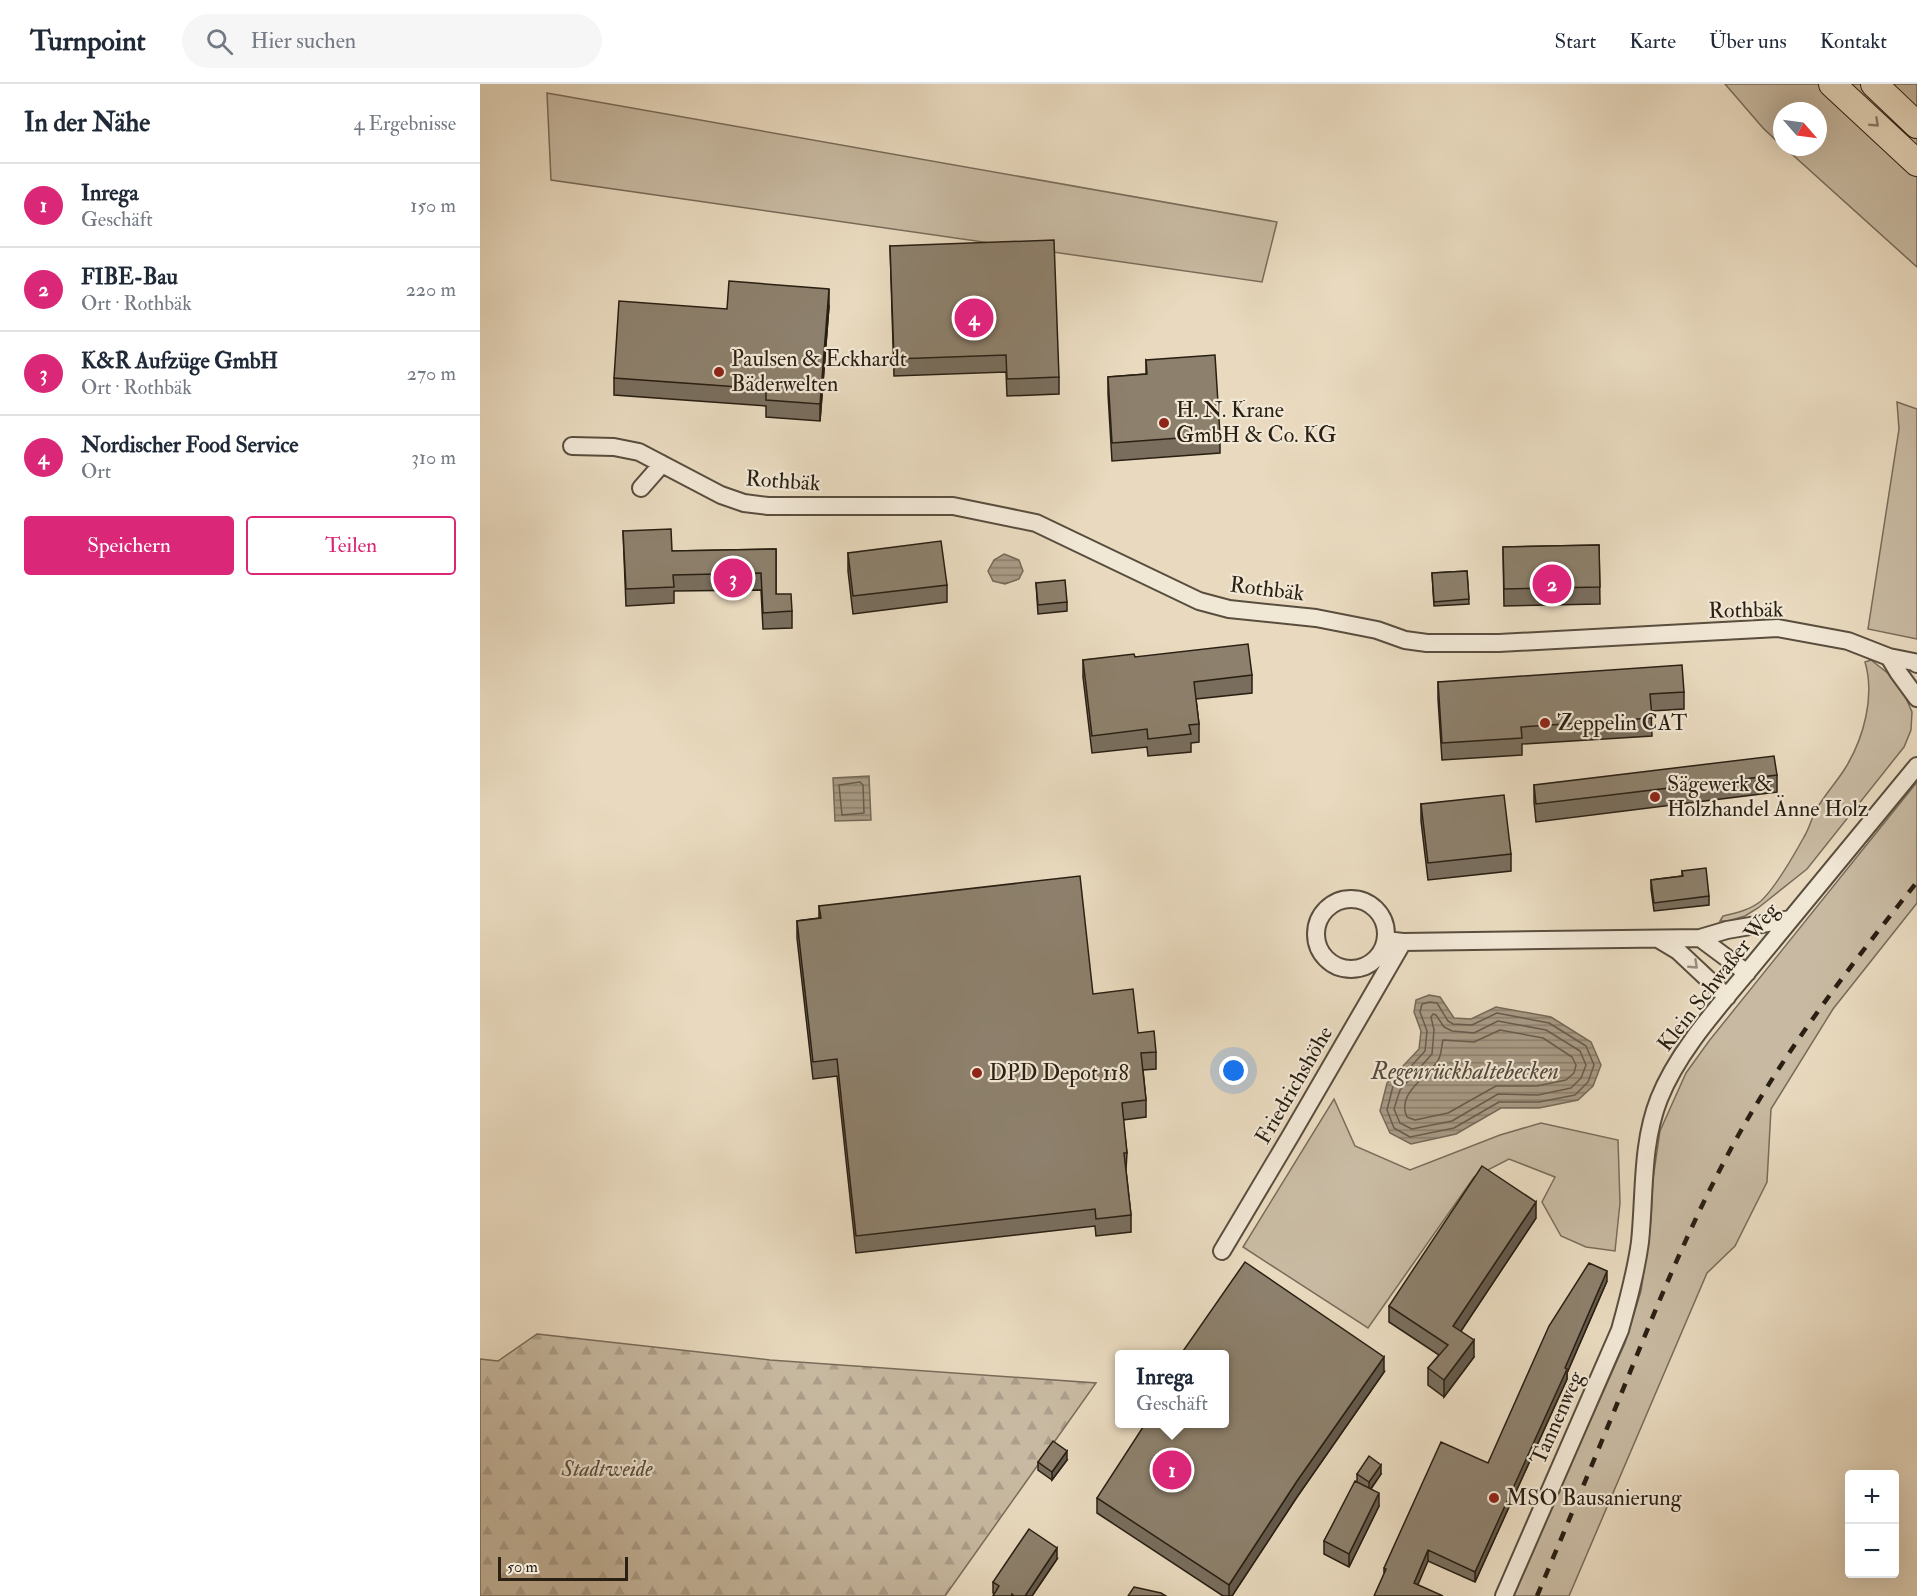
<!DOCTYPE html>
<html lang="de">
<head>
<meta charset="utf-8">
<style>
	body { margin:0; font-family:"IM FELL Double Pica",serif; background:#f6f6f7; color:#1f2937 }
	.controls { position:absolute; right:18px; bottom:18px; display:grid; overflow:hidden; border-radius:6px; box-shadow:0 6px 24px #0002 }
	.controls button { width:54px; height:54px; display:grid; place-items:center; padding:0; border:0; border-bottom:2px solid #e0e1e3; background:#fff; color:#1f2937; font:30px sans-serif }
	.compass { position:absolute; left:1293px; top:18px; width:54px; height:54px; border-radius:50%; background:#fff; box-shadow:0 6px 24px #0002; rotate:118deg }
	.scale { position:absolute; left:18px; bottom:15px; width:130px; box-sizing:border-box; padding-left:6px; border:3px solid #291f13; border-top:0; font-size:16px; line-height:21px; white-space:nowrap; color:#291f13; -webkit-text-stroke:4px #f1e7d5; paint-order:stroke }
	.you { position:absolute; left:754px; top:987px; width:21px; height:21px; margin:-15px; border:4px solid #fff; border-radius:50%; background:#1a73e8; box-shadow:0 0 0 9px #1a73e833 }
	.badge { display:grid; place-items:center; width:39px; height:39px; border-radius:50%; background:#db2777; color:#fff; font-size:20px; font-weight:700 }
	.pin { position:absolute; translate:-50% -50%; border:3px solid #fff; box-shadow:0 2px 6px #0006 }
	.popup { position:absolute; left:635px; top:1266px; width:114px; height:78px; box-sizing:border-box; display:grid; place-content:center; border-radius:6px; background:#fff; filter:drop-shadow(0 2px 4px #0005); font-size:20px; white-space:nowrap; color:#747a83 }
	.popup b { font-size:22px; color:#1f2937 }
	.popup::after { content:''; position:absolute; left:50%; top:100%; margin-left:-12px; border:12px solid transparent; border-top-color:#fff }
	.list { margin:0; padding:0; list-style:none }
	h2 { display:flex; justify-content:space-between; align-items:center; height:78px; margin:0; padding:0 24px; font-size:26px }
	h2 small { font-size:20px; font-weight:400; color:#747a83 }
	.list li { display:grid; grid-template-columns:39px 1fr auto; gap:18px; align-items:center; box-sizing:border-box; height:84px; padding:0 24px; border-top:2px solid #e0e1e3 }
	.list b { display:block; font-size:22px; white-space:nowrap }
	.list p { margin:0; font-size:20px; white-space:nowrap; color:#747a83 }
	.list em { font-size:20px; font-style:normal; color:#747a83 }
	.actions { display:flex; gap:12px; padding:18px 24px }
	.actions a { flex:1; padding:14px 0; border:2px solid #db2777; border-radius:6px; text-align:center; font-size:21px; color:#db2777 }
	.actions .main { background:#db2777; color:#fff }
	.icon { flex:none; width:33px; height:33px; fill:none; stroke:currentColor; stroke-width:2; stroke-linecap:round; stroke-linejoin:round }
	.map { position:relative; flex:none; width:1437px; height:1512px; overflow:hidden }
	header { display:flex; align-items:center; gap:36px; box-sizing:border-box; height:84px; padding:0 30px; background:#fff; border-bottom:2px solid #e0e1e3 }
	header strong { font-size:28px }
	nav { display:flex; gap:33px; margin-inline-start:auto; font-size:21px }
	.search { width:420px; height:54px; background:#f6f6f7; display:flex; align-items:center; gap:15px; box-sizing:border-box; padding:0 21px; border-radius:33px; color:#747a83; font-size:22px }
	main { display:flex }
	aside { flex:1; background:#fff }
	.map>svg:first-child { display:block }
	.grass { fill:#c8baa2; stroke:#786c5a; stroke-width:1.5 }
	.forest { fill:url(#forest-firs); stroke:#786c5a; stroke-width:1.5 }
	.water { fill:url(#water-rules); stroke:#756957; stroke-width:1.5 }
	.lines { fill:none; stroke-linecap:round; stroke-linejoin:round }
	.shore { stroke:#685c4c; stroke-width:1.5 }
	.minor-casing { stroke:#594e3e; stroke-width:20 }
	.highway-casing { stroke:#291f13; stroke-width:28 }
	.minor { stroke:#f1e7d5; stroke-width:16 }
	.highway { stroke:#e9dabf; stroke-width:26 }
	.rail { stroke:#291f13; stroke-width:4.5; stroke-dasharray:10 10; stroke-linecap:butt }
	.wall { fill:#796e5d; stroke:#291f13; stroke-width:1.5 }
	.shaded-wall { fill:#635a4c; stroke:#291f13; stroke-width:1.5 }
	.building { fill:#8d806c; stroke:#291f13; stroke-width:1.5 }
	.oneway { stroke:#897c69 }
	.oneway2 { stroke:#978d7e }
	.poi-dot { fill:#8f2418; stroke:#f1e7d5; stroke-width:2 }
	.labels { text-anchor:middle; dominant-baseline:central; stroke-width:4.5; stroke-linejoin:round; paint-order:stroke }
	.poi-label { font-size:22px; fill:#291f13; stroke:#f1e7d5; text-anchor:start }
	.street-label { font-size:22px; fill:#291f13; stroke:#f1e7d5 }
	.park-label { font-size:22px; font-style:italic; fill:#594e3e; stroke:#f1e7d5 }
	.water-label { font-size:24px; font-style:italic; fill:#554a3b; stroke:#f1e7d5 }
</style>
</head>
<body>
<header>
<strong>Turnpoint</strong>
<div class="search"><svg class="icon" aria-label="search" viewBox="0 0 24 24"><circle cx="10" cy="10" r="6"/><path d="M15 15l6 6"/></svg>Hier suchen</div>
<nav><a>Start</a><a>Karte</a><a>Über uns</a><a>Kontakt</a></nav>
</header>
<main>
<aside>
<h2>In der Nähe<small>4 Ergebnisse</small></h2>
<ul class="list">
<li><span class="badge">1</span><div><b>Inrega</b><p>Geschäft</p></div><em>150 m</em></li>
<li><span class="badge">2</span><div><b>FIBE-Bau</b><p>Ort · Rothbäk</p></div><em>220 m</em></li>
<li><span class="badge">3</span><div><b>K&amp;R Aufzüge GmbH</b><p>Ort · Rothbäk</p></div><em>270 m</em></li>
<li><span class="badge">4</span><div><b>Nordischer Food Service</b><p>Ort</p></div><em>310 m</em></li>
</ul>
<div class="actions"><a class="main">Speichern</a><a>Teilen</a></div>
</aside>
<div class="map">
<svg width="1437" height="1512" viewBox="0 0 1437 1512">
	<defs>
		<pattern id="forest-firs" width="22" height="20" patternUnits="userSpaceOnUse" patternTransform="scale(1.5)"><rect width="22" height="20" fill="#c8baa2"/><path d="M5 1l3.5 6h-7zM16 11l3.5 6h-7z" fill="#ac9f8b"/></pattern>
		<pattern id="water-rules" width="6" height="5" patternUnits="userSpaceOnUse" patternTransform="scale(1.5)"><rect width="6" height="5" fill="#a89a85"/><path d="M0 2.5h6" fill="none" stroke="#897d6c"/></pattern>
	</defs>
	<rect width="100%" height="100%" fill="#e9dabf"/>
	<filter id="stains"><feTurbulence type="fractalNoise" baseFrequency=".00333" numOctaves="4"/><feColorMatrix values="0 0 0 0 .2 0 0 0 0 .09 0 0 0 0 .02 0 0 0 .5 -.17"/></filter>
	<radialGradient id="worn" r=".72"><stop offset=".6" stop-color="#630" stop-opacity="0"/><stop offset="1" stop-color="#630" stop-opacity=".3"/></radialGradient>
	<!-- grass -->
	<path class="grass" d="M 1245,0 L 1437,0 L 1437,183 L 1304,63 L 1338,63 L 1338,27 L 1302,27 L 1302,62 L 1283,44 Z
		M 67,9 L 797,138 L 782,198 L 71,96 Z
		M 1417,318 L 1437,325 L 1437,555 L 1388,545 L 1419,345 Z
		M 1391,576 L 1419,598 L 1432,628 L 1431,646 L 1424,663 L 1327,785 L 1278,824 L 1265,832 L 1248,837 L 1240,837 L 1243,832 C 1256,829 1270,826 1281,817 C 1295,804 1314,771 1324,753 C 1329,745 1331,736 1335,728 C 1343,712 1357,698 1366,683 C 1384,653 1395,612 1385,578 Z
		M 1437,698 L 1437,819 L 1353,925 L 1291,1025 L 1287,1098 L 1255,1162 L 1227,1189 L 1089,1512 L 1032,1512 L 1145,1259 L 1161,1207 L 1171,1136 L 1173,1095 L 1180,1047 L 1206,989 L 1229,957 Z
		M 854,1015 L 875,1062 L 930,1086 L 1020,1051 L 1061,1039 L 1138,1056 L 1140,1119 L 1135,1167 L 1106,1163 L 1081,1152 L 1062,1118 L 1075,1093 L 1029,1075 L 994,1093 L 888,1244 L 763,1163 Z"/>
	<!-- forest -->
	<path class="forest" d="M 57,1250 L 290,1276 L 616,1299 L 465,1512 L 0,1512 L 0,1275 L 18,1277 Z"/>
	<!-- water -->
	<path class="water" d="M 524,470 L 539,476 L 543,487 L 539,495 L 525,500 L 513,497 L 508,487 L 514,476 Z
		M 389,692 L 391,736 L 355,737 L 353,694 Z
		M 949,911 L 960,913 L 974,934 L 991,935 L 1016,923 L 1071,933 L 1111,958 L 1121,981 L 1113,1002 L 1098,1016 L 1059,1024 L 1021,1024 L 976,1050 L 931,1060 L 910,1049 L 900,1027 L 907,999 L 939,965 L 941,947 L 934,928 L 936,916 Z"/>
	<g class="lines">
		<!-- shore -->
		<path class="shore" d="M 380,698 L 383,701 L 384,729 L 362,731 L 359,701 Z
			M 950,918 L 957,919 L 968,937 L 973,940 L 992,941 L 1017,929 L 1069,939 L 1106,962 L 1114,981 L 1108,998 L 1095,1011 L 1059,1018 L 1019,1018 L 974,1044 L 930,1053 L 914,1044 L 907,1026 L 913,1002 L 945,967 L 947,947 L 940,928 L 942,920 Z
			M 953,930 L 956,931 L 964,943 L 972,947 L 994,949 L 1018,937 L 1066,946 L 1100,967 L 1106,981 L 1101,994 L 1091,1004 L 1058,1011 L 1018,1010 L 972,1037 L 932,1045 L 920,1039 L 914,1025 L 920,1006 L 952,970 L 954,946 L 951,933 Z
			M 1020,946 L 1063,954 L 1092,973 L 1096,981 L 1094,989 L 1086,996 L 1057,1002 L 1016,1002 L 968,1029 L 935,1036 L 927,1033 C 916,1010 946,994 957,978 C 962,972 961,963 963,956 L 994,958 Z"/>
		<!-- minor casing -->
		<g class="minor-casing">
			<path id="minor" d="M 92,362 L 134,363 L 159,368 L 241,411 L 264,419 L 288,422 L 473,422 L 556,439 L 719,517 L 749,525 L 836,534 L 897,546 L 925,556 L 947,559 L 1019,559 L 1298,544 L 1368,557 L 1409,573 L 1434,578 L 1437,580
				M 161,404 L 182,380
				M 1409,573 L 1418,588 L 1437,614
				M836 850a35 35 0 1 1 70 0a35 35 0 1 1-70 0Z
				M 1220,854 L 1247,846 L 1311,835
				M 1178,855 L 1198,867 L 1247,913
				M 906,856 L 923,858 L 1220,854 L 1267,889
				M 742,1167 L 811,1051 L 923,858
				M 1024,1512 L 1140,1246 C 1148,1217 1156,1188 1160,1158 C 1165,1110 1161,1061 1179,1015 C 1199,964 1244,917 1278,875 C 1331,810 1384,746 1437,682"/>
		</g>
		<!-- highway casing -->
		<g class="highway-casing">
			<path id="highway" d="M 1352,0 L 1437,79
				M 1394,0 L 1437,41"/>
		</g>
		<!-- minor -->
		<use href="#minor" class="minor"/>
		<!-- highway -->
		<use href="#highway" class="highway"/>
		<!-- rail -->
		<path class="rail" d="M 1057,1512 C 1087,1441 1117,1369 1146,1298 C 1180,1214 1215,1129 1259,1050 C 1310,960 1373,878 1437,798"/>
	</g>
	<!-- wall -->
	<path class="wall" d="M 410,162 L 579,293 L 579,310 L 527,312 L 526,288 L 414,292 Z
		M 349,222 L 340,337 L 286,333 L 286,322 L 134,311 L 134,294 L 247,225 Z
		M 666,276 L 740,351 L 740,369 L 632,377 L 628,310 L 628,293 L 666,290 Z
		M 143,447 L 192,467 L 296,465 L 296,510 L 312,527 L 312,544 L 283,545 L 281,506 L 194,507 L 194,519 L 146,522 Z
		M 1119,461 L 1120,520 L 1024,522 L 1023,463 Z
		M 368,469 L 467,501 L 467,518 L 373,530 L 368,487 Z
		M 987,487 L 989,520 L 954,522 L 952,489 Z
		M 556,499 L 587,518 L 587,527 L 558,530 Z
		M 655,573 L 772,591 L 772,609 L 716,615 L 719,640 L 719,658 L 711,659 L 711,668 L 668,672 L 667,663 L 612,669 L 603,593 L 603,576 Z
		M 958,598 L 1204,608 L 1204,625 L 1171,627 L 1172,652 L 1042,660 L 1042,671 L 962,676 L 958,615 Z
		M 1297,691 L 1297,708 L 1056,738 L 1054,718 L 1054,701 Z
		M 941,720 L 1031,770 L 1031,787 L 948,796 L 941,737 Z
		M 1202,787 L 1229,812 L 1229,821 L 1174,827 L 1171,805 L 1171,796 L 1202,792 Z
		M 339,822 L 613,910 L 658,949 L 676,968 L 676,985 L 663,986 L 666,1016 L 666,1033 L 643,1036 L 647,1069 L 646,1086 L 651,1131 L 651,1148 L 616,1152 L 615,1142 L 376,1169 L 357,992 L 333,995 L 317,854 L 317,837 L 339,834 Z
		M 1056,1134 L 981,1247 L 994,1273 L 964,1313 L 948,1301 L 948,1284 L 959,1271 L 909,1238 L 909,1222 Z
		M 1127,1197 L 1087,1289 L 1087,1295 L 995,1498 L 948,1477 L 904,1488 L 904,1484 L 1008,1379 Z
		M 904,1288 L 817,1413 L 752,1512 L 743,1512 L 617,1429 L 617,1414 Z
		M 587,1376 L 572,1396 L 558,1386 L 558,1378 Z
		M 877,1390 L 901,1390 L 891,1405 L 899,1422 L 869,1483 L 844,1470 L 844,1457 L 877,1398 Z
		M 577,1475 L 552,1512 L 513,1512 L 514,1510 L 513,1509 L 513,1498 Z"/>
	<!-- shaded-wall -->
	<path class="shaded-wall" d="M 349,205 L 349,222 L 340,337 L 340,320 Z
		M 1056,1118 L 1056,1134 L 973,1259 L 973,1242 Z
		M 1127,1187 L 1127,1197 L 1087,1289 L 1087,1295 L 995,1498 L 995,1488 Z
		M 994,1256 L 994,1273 L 964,1313 L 964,1296 Z
		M 904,1273 L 904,1288 L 817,1413 L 752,1512 L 749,1512 L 749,1501 L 817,1397 Z
		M 587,1367 L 587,1376 L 572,1396 L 572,1388 Z
		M 901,1381 L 901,1390 L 889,1407 L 889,1398 Z
		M 899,1409 L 899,1422 L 869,1483 L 869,1470 Z
		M 577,1464 L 577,1475 L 552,1512 L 545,1512 Z
		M 948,1466 L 948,1477 L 934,1510 L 934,1499 Z"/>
	<!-- building -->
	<path class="building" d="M 574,156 L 579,293 L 527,295 L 526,271 L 414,275 L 410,162 Z
		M 249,197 L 349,205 L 340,320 L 286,316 L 286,305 L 134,294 L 139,217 L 247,225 Z
		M 735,271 L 740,351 L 632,359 L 628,293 L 667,290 L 666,276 Z
		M 191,445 L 192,467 L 296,465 L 296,510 L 311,510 L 312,527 L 283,529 L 281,489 L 193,491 L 194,503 L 146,505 L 143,447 Z
		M 461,457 L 467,501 L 373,512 L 368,469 Z
		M 1119,461 L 1120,503 L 1024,505 L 1023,463 Z
		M 987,487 L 989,515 L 954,518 L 952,489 Z
		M 585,496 L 587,518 L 558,521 L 556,499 Z
		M 768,560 L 772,591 L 714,598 L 719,640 L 709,641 L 711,650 L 668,655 L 667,645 L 612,652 L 603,576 L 654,570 L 655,573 Z
		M 1202,581 L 1204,608 L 1170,610 L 1172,634 L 1041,643 L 1042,654 L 962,659 L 958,598 Z
		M 1294,672 L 1297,691 L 1056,720 L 1054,701 Z
		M 1024,711 L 1031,770 L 948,779 L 941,720 Z
		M 1226,784 L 1229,812 L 1174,819 L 1171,796 L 1203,792 L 1202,787 Z
		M 600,792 L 613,910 L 653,905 L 658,949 L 674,947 L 676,968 L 661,969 L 666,1016 L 642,1019 L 647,1069 L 644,1069 L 651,1131 L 616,1135 L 615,1125 L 376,1152 L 357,975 L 333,978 L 317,837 L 341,834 L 339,822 Z
		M 1002,1082 L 1056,1118 L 973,1242 L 994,1256 L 964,1296 L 948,1284 L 968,1261 L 909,1222 Z
		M 765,1178 L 904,1273 L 817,1397 L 749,1501 L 617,1414 L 665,1340 L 744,1340 L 744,1270 L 701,1270 Z
		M 1109,1179 L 1127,1187 L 1085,1284 L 1087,1285 L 995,1488 L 948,1466 L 934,1499 L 963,1512 L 894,1512 L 906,1485 L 904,1484 L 961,1358 L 1008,1379 L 1069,1242 Z
		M 573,1357 L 587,1367 L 572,1388 L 558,1378 Z
		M 889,1372 L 901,1381 L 889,1398 L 877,1390 Z
		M 875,1397 L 899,1409 L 869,1470 L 844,1457 Z
		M 549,1445 L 577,1464 L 545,1512 L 534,1512 L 532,1510 L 531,1512 L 513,1512 L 519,1502 L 513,1498 Z
		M 654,1503 L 681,1509 L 686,1512 L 648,1512 Z"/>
	<!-- one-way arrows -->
	<defs><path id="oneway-chevron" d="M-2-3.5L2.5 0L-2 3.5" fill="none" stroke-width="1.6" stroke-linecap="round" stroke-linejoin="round" transform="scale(1.5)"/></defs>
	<use class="oneway" href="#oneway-chevron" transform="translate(1395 39) rotate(43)"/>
	<use class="oneway2" href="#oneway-chevron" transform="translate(1214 881) rotate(43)"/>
	<!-- markers -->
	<g class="poi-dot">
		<circle cx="239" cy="288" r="6"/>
		<circle cx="684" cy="339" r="6"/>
		<circle cx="1065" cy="639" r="6"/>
		<circle cx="1175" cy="713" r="6"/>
		<circle cx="497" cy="989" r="6"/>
		<circle cx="1014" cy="1414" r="6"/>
	</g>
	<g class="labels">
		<!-- poi labels -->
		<g class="poi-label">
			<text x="251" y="275">Paulsen &amp; Eckhardt<tspan x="251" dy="25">Bäderwelten</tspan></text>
			<text x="696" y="326">H. N. Krane<tspan x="696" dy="25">GmbH &amp; Co. KG</tspan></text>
			<text x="1077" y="639">Zeppelin CAT</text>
			<text x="1187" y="700">Sägewerk &amp;<tspan x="1187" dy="25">Holzhandel Änne Holz</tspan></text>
			<text x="509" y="989">DPD Depot 118</text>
			<text x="1026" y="1414">MSO Bausanierung</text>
		</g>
		<!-- street labels -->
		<g class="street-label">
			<text transform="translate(303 397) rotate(4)">Rothbäk</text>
			<text transform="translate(787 505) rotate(7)">Rothbäk</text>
			<text transform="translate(1266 526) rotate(-1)">Rothbäk</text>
			<text transform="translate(1238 893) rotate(-52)">Klein Schwaßer Weg</text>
			<text transform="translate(814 1001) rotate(-60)">Friedrichshöhe</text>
			<text transform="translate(1077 1334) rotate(-66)">Tannenweg</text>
		</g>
		<!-- park labels -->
		<g class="park-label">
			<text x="127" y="1385">Stadtweide</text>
		</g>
		<!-- water labels -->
		<g class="water-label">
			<text x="985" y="987">Regenrückhaltebecken</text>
		</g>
	</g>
	<rect width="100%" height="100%" filter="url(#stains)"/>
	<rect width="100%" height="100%" fill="url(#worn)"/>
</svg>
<div class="controls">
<button>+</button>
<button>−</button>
</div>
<svg class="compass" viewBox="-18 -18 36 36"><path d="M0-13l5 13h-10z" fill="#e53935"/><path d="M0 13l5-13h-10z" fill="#747a83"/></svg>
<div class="scale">50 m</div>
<div class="you"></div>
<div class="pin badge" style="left:692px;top:1386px">1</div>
<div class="popup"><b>Inrega</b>Geschäft</div>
<div class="pin badge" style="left:1072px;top:500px">2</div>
<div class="pin badge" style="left:253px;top:494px">3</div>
<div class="pin badge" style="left:494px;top:234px">4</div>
</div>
</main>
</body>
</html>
